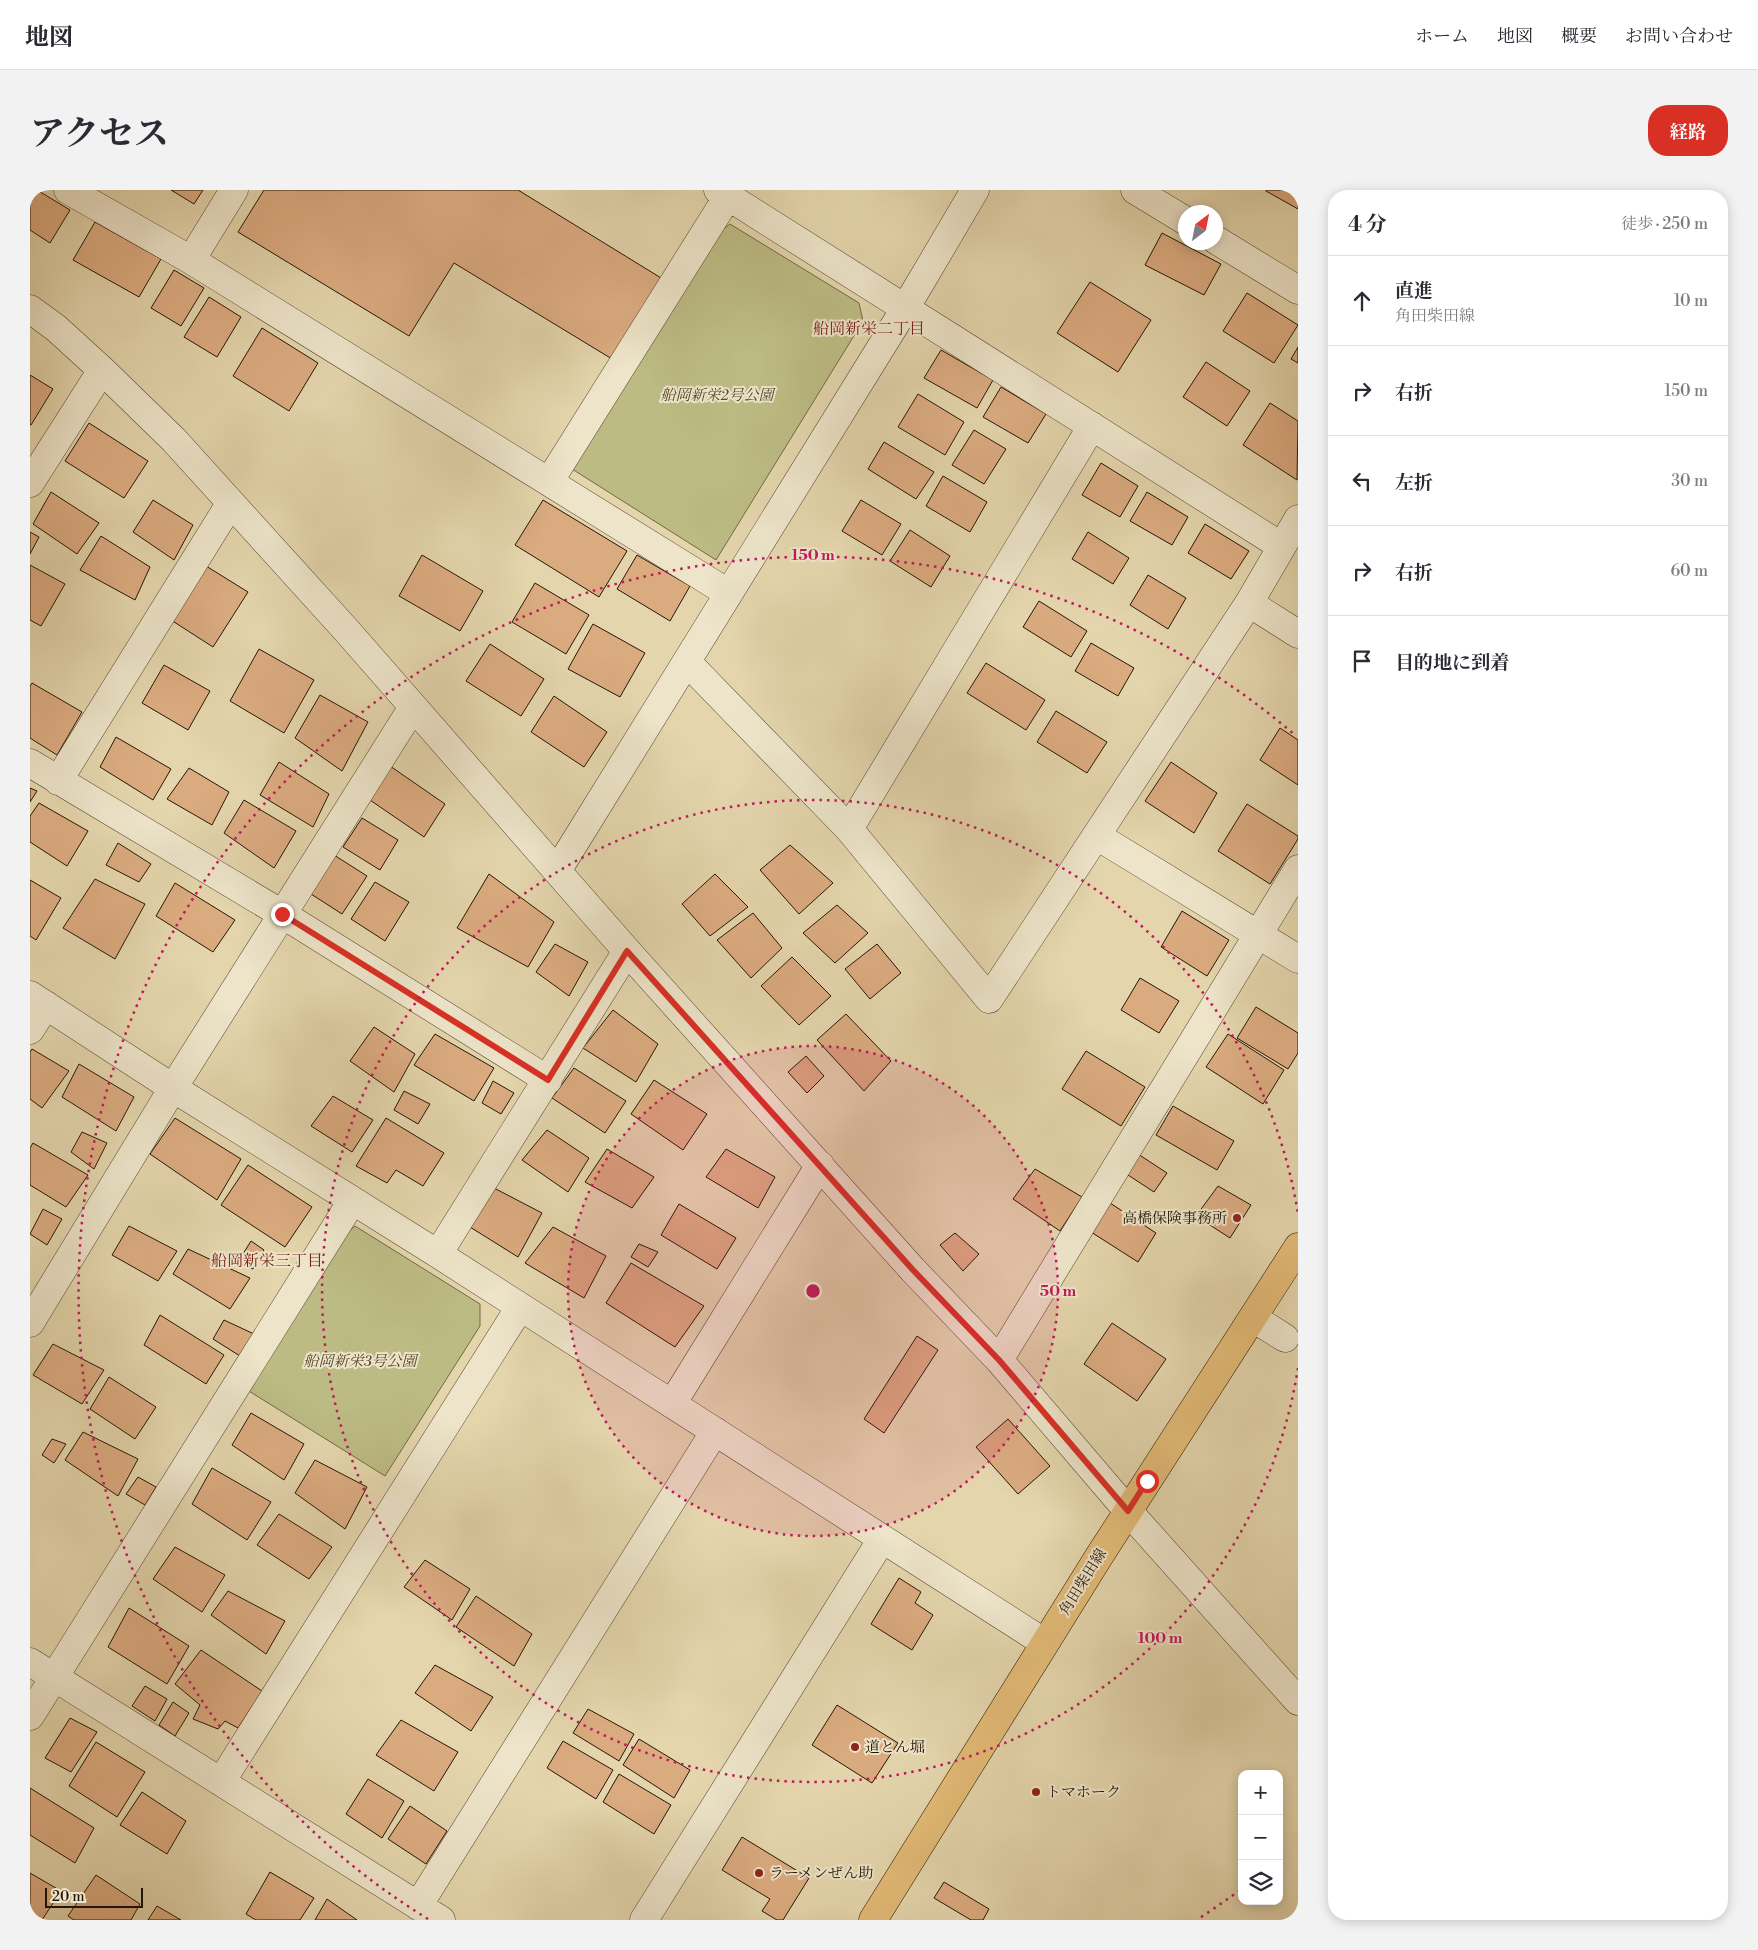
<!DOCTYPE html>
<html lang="ja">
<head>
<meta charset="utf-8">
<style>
	body { margin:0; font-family:"Libre Bodoni","Noto Serif JP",serif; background:#f2f2f3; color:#2b2b33 }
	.controls { position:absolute; right:15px; bottom:15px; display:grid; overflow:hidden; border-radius:10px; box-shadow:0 2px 12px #0003 }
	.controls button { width:45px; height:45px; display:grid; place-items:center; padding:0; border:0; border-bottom:1px solid #e1e1e2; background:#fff; color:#2b2b33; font:25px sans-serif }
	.compass { position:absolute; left:1148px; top:15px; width:45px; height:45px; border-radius:50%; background:#fff; box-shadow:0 2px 12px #0003; rotate:32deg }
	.scale { position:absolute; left:15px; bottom:12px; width:98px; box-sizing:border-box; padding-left:5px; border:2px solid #261605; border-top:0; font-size:14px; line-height:18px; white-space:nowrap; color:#261605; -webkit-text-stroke:4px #ede4c9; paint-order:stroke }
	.stop { position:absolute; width:15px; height:15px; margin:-11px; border:4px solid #d93025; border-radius:50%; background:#fff }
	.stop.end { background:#d93025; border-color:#fff; box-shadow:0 1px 5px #0008 }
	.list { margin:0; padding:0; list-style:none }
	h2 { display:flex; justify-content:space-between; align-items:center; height:65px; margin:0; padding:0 20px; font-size:21px }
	h2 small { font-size:16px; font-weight:400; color:#7c7c81 }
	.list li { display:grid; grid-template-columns:32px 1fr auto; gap:15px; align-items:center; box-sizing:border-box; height:90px; padding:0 20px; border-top:1px solid #e1e1e2 }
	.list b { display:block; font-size:19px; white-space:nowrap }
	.list p { margin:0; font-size:16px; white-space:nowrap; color:#7c7c81 }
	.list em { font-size:16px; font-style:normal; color:#7c7c81 }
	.icon { flex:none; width:28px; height:28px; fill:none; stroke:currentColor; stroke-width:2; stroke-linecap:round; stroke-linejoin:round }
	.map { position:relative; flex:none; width:1268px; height:1730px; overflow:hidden; border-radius:20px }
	header { display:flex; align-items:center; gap:30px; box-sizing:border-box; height:70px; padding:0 25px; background:#fff; border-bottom:1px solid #e1e1e2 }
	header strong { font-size:24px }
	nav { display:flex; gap:28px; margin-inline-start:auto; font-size:18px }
	.intro { display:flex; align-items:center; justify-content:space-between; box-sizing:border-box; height:120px; padding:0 30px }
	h1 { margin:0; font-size:35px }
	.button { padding:12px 22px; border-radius:20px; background:#d93025; color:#fff; font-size:18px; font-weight:700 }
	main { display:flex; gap:30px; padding:0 30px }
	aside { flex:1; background:#fff; border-radius:20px; box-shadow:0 2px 12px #0003 }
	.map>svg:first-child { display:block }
	.green { fill:#bcbb84; stroke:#716844 }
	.building { fill:#dbab80; stroke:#261605 }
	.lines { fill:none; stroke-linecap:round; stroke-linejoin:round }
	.minor-casing { stroke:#56462f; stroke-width:29 }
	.major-casing { stroke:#261605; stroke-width:29 }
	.minor { stroke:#ede4c9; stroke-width:28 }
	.major { stroke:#e2ba76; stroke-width:28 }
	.route { stroke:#d93025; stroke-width:6 }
	.ring { fill:none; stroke:#c2185b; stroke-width:2.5; stroke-dasharray:2.5 5 }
	.poi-dot { fill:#8f2418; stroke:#ede4c9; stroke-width:2 }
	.labels { text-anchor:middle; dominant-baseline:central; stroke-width:4; stroke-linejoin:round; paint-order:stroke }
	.park-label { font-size:15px; font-style:italic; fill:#53482b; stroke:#ede4c9 }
	.poi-label { font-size:15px; fill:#261605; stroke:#ede4c9; text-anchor:start }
	.street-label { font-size:15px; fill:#261605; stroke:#ede4c9 }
	.neighbourhood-label { font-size:16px; fill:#7a1f14; stroke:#ede4c9 }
	.centre { fill:#c2185b; stroke:#ede4c9; stroke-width:2.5 }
	.ring-label { font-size:15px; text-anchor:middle; font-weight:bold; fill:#c2185b; stroke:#ede4c9; stroke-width:4; stroke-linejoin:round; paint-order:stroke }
</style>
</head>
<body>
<header>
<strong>地図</strong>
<nav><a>ホーム</a><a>地図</a><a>概要</a><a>お問い合わせ</a></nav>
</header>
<div class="intro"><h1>アクセス</h1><a class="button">経路</a></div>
<main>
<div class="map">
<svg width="1268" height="1730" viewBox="0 0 1268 1730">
	<rect width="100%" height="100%" fill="#e4d5ac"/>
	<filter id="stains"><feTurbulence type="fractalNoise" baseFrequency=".004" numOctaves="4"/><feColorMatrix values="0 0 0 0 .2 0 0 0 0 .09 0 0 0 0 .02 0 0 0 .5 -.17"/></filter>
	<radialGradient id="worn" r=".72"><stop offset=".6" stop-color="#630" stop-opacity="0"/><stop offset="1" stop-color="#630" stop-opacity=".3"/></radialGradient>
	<!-- green -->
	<path class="green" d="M 700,34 L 829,113 L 833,131 L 686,370 L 542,279 L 687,44 Z
		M 325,1036 L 450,1114 L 450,1136 L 355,1286 L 214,1198 L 312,1047 Z"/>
	<!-- building -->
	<path class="building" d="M 0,0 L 7,0 L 40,20 L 20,53 L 0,40 Z
		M 141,0 L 173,0 L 164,14 Z
		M 234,0 L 488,0 L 636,91 L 587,172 L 424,73 L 379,146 L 208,42 Z
		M 1236,0 L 1268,0 L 1268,19 L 1236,1 Z
		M 65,32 L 131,69 L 109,107 L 43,70 Z
		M 1132,43 L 1191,74 L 1174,105 L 1115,75 Z
		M 144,80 L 174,98 L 151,136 L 121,118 Z
		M 1060,92 L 1121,130 L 1088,182 L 1027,143 Z
		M 1217,103 L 1268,135 L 1244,173 L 1193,141 Z
		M 179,107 L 211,127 L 187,167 L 154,147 Z
		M 232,138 L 288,173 L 259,221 L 203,186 Z
		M 1268,157 L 1268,173 L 1261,169 Z
		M 911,160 L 963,190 L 947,218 L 894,188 Z
		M 1176,172 L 1220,201 L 1197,236 L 1153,207 Z
		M 0,185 L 23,199 L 1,235 L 0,235 Z
		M 971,197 L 1016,224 L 998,253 L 953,227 Z
		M 888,204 L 934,232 L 915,265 L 868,237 Z
		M 1240,213 L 1268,231 L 1267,290 L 1213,255 Z
		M 59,233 L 118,271 L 94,308 L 35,271 Z
		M 944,240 L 976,259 L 954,294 L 922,275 Z
		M 854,252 L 904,282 L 886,309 L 838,279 Z
		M 1071,273 L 1108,296 L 1090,327 L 1052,305 Z
		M 913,286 L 957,312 L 940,342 L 896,316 Z
		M 21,302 L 69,333 L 47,364 L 3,334 Z
		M 1117,302 L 1158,327 L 1142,355 L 1100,331 Z
		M 123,310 L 163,335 L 144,370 L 103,342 Z
		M 513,310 L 597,361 L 569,407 L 485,355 Z
		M 831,310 L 871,334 L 852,365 L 812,341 Z
		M 1175,334 L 1219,361 L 1201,389 L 1158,363 Z
		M 880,340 L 920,366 L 901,397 L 860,371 Z
		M 0,342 L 9,347 L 0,364 Z
		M 1058,342 L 1099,368 L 1083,394 L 1042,369 Z
		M 71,346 L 120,377 L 105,410 L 50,380 Z
		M 392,365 L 453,401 L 430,441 L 369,406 Z
		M 607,365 L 660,396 L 640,431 L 587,399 Z
		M 0,375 L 35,394 L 11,436 L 0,430 Z
		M 176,376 L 218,402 L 183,457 L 141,430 Z
		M 1118,385 L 1156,408 L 1138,439 L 1100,415 Z
		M 505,393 L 559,425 L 536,464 L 482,432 Z
		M 1009,411 L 1057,441 L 1041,467 L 993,437 Z
		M 563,434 L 615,463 L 590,507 L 538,479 Z
		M 1061,453 L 1104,478 L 1088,506 L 1045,481 Z
		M 460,454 L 514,489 L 491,526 L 436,491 Z
		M 229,459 L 284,490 L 254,543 L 200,511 Z
		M 956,473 L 1015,510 L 996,540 L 937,503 Z
		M 134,475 L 180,501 L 158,540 L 112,513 Z
		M 2,493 L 52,522 L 27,565 L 0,548 L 0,496 Z
		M 290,505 L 338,532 L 312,581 L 265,548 Z
		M 524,506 L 577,542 L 554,577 L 501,542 Z
		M 1026,521 L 1077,552 L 1057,583 L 1007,552 Z
		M 1250,538 L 1268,550 L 1268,595 L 1230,570 Z
		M 86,547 L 141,579 L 123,610 L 70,577 Z
		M 249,572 L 299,604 L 283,637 L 230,605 Z
		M 1141,572 L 1187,603 L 1164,643 L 1115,611 Z
		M 360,576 L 415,614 L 394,647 L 337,608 Z
		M 159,578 L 199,602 L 182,635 L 137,609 Z
		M 0,598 L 7,601 L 0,612 Z
		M 214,610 L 266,641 L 244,678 L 194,643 Z
		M 9,613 L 58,641 L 37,676 L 0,652 L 0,626 Z
		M 1217,614 L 1268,646 L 1268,649 L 1240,694 L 1188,661 Z
		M 332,628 L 368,650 L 350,680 L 313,657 Z
		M 88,653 L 121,674 L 109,692 L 76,675 Z
		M 760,655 L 803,693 L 769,724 L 730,680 Z
		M 304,665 L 337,686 L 312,724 L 281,704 Z
		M 459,684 L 524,732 L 498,777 L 427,738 Z
		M 685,684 L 718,717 L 680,746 L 652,714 Z
		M 65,689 L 115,714 L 85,769 L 33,738 Z
		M 0,690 L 31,708 L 6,750 L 0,746 Z
		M 345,692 L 379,712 L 355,751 L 321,729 Z
		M 145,693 L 205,730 L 183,762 L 126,726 Z
		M 807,715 L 838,743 L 805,773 L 773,743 Z
		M 1152,721 L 1199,750 L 1177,786 L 1131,757 Z
		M 723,723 L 752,758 L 721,788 L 687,750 Z
		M 525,754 L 558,772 L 539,806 L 506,782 Z
		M 847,754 L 871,783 L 840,809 L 815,779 Z
		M 762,767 L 801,806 L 769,835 L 731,796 Z
		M 1110,788 L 1149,811 L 1129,843 L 1091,820 Z
		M 1226,817 L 1268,843 L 1268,863 L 1258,879 L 1207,848 Z
		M 583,820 L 628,854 L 606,892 L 553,858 Z
		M 816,824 L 861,871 L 834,901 L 787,850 Z
		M 344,837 L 385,864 L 364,902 L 320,871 Z
		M 405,844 L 464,878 L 444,911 L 384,875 Z
		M 1198,844 L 1254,880 L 1233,914 L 1176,877 Z
		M 2,859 L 39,881 L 12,918 L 0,909 L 0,862 Z
		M 1056,861 L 1115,897 L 1091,936 L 1032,899 Z
		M 776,866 L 794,886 L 777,903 L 758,882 Z
		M 49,874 L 104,907 L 86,941 L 32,907 Z
		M 544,878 L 596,911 L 575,943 L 522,908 Z
		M 624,890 L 677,924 L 653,960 L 601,924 Z
		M 463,891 L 484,903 L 471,924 L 452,913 Z
		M 374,901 L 400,914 L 388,934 L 364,920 Z
		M 303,906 L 343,930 L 322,962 L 281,936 Z
		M 1143,916 L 1204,951 L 1187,980 L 1126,945 Z
		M 145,928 L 211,969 L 187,1010 L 120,964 Z
		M 356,928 L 414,963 L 393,996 L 366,980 L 357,993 L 326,976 Z
		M 517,940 L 559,968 L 538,1002 L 492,970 Z
		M 52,942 L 77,953 L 64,979 L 41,962 Z
		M 3,953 L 58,985 L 36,1017 L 0,995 L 0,958 Z
		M 577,959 L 624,987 L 602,1018 L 555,992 Z
		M 696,959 L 745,987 L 728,1018 L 676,987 Z
		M 1108,964 L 1137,983 L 1124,1002 L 1095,983 Z
		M 218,975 L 282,1017 L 255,1057 L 191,1015 Z
		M 1005,979 L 1052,1007 L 1030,1041 L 983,1009 Z
		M 1188,996 L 1221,1015 L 1200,1048 L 1166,1026 Z
		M 464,998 L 512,1023 L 488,1067 L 440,1037 Z
		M 1080,1013 L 1126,1043 L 1108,1072 L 1061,1042 Z
		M 649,1014 L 706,1048 L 687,1079 L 631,1045 Z
		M 13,1019 L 32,1029 L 17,1055 L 0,1044 Z
		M 99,1036 L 147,1061 L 128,1091 L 82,1065 Z
		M 523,1037 L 576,1066 L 554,1108 L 495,1073 Z
		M 925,1043 L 949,1064 L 933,1081 L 910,1055 Z
		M 221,1051 L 234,1060 L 223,1079 L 208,1072 Z
		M 609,1054 L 628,1062 L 618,1077 L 601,1067 Z
		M 158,1059 L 220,1088 L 200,1119 L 143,1084 Z
		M 601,1073 L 674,1116 L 645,1157 L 576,1113 Z
		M 130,1125 L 194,1165 L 176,1194 L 114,1155 Z
		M 194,1130 L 224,1144 L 210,1166 L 183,1149 Z
		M 1082,1133 L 1136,1169 L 1107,1211 L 1054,1174 Z
		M 887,1146 L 908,1160 L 854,1243 L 834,1229 Z
		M 23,1154 L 74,1180 L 52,1214 L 3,1185 Z
		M 79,1187 L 126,1217 L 105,1249 L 60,1219 Z
		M 221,1223 L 274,1254 L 254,1290 L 202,1255 Z
		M 978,1229 L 1020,1276 L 988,1304 L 946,1257 Z
		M 53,1242 L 108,1269 L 88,1306 L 35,1270 Z
		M 22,1249 L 36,1254 L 24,1273 L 12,1265 Z
		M 285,1270 L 337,1297 L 315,1339 L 265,1303 Z
		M 182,1278 L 241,1312 L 217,1350 L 162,1314 Z
		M 108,1287 L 126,1297 L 115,1315 L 96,1304 Z
		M 249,1324 L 302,1357 L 279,1389 L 227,1355 Z
		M 145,1357 L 195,1385 L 172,1422 L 123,1389 Z
		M 395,1370 L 440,1399 L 422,1430 L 374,1397 Z
		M 869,1388 L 891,1402 L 885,1413 L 903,1425 L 882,1460 L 841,1434 Z
		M 198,1401 L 255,1431 L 236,1464 L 181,1425 Z
		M 446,1406 L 502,1444 L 484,1476 L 426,1437 Z
		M 99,1418 L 159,1456 L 137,1494 L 78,1457 Z
		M 171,1460 L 232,1501 L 208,1538 L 195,1531 L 188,1539 L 163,1529 L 170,1515 L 145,1494 Z
		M 405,1475 L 463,1507 L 441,1541 L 385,1503 Z
		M 115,1496 L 137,1509 L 125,1531 L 102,1516 Z
		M 143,1512 L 159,1523 L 145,1546 L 129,1535 Z
		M 807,1515 L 868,1553 L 842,1593 L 782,1555 Z
		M 558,1519 L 604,1544 L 589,1571 L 543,1543 Z
		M 40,1528 L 67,1542 L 41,1582 L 15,1568 Z
		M 371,1530 L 428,1562 L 404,1601 L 346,1565 Z
		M 609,1549 L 660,1580 L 644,1608 L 593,1575 Z
		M 533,1551 L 583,1580 L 566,1609 L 517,1578 Z
		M 66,1552 L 115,1582 L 87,1627 L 39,1596 Z
		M 589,1584 L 641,1615 L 624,1644 L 573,1612 Z
		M 338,1589 L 374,1611 L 352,1648 L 316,1624 Z
		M 0,1598 L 64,1638 L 45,1673 L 0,1645 Z
		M 112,1602 L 156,1631 L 137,1664 L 90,1635 Z
		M 380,1616 L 417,1641 L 396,1674 L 358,1649 Z
		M 712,1647 L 779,1688 L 753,1730 L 747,1730 L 732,1721 L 740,1709 L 692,1680 Z
		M 240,1682 L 284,1708 L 270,1730 L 226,1730 L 216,1724 Z
		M 0,1683 L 31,1701 L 12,1730 L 0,1730 Z
		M 66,1685 L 110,1714 L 101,1730 L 44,1730 L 38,1726 Z
		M 914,1692 L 959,1719 L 953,1730 L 941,1730 L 904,1708 Z
		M 297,1709 L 327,1730 L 285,1730 Z
		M 127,1716 L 151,1730 L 118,1730 Z"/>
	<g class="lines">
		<!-- minor casing -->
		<g class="minor-casing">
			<path id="minor" d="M 38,0 L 161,70 L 698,403
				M 688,0 L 1251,356
				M 1105,0 L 1156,31
				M 1186,50 L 1268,100
				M 161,70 L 204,0
				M 0,119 L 26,138 L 72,180 L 144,250 L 317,441 L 597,761 L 883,1080 L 969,1170 L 1098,1321 L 1268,1511
				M 519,292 L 698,6
				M 0,293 L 72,180
				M 1219,413 L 1268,444
				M 657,472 L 819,639 L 959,809 L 1219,413 L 1268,329
				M 0,573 L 252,724 L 518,890
				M 28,591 L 200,314
				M 819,639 L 1062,236
				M 1067,646 L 1268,769
				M 527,681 L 876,117 L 945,0
				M 0,805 L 143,898 L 408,1064 L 1015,1453
				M 0,840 L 16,815
				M 408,1064 L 597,761
				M 1223,1128 L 1255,1148
				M 0,1133 L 143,898 L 383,517
				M 969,1170 L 1268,679
				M 642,1214 L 790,975
				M 0,1472 L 411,1730
				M 0,1526 L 322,1011
				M 191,1592 L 490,1117
				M 388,1716 L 685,1241
				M 614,1730 L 852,1349"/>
		</g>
		<!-- major casing -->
		<g class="major-casing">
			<path id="major" d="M 843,1730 L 1068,1368 L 1268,1057"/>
		</g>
		<!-- minor -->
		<use href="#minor" class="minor"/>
		<!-- major -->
		<use href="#major" class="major"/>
	</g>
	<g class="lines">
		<!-- route -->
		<path class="route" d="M 252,724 L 518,890 L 597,761 L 883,1080 L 969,1170 L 1098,1321 L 1117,1291"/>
	</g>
	<!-- distance rings -->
	<circle cx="783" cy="1101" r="245" fill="#c2185b" fill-opacity=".12"/>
	<g class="ring">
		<circle cx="783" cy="1101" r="245"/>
		<path d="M1268 1178A491 491 0 1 1 1268 1024"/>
		<path d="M1210 1700A736 736 0 0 1 1168 1729M398 1729A736 736 0 1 1 1266 546"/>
	</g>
	<!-- markers -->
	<g class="poi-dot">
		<circle cx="1207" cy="1028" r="5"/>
		<circle cx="825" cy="1557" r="5"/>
		<circle cx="1006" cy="1602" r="5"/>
		<circle cx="729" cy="1683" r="5"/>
	</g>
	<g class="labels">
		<!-- park labels -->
		<g class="park-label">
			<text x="687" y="205">船岡新栄2号公園</text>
			<text x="330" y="1171">船岡新栄3号公園</text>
		</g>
		<!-- poi labels -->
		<g class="poi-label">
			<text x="1197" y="1028" text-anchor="end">高橋保険事務所</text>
			<text x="835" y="1557">道とん堀</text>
			<text x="1016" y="1602">トマホーク</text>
			<text x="739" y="1683">ラーメンぜん助</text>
		</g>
		<!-- street labels -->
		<g class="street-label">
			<text transform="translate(1053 1392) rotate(-58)">角田柴田線</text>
		</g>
		<!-- neighbourhood labels -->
		<g class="neighbourhood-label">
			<text x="839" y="139">船岡新栄二丁目</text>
			<text x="237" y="1071">船岡新栄三丁目</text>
		</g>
	</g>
	<circle cx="783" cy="1101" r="8" class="centre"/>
	<g class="ring-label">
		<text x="783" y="370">150 m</text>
		<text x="1028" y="1106">50 m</text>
		<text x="1130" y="1453">100 m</text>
	</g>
	<rect width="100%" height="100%" filter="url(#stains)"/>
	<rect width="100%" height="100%" fill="url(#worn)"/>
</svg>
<div class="controls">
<button>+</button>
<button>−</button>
<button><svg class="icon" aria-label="layers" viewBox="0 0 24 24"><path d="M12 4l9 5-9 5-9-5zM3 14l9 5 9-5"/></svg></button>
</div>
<svg class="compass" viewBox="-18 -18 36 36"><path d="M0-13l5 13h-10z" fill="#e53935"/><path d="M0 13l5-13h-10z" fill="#7c7c81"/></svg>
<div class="scale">20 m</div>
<div class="stop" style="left:1117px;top:1291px"></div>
<div class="stop end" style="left:252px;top:724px"></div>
</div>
<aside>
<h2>4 分<small>徒歩 · 250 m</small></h2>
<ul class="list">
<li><svg class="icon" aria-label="ahead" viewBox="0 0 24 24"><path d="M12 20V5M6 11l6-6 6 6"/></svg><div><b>直進</b><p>角田柴田線</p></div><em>10 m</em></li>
<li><svg class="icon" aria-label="right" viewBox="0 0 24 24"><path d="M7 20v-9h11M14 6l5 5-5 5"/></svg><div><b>右折</b></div><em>150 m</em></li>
<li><svg class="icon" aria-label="left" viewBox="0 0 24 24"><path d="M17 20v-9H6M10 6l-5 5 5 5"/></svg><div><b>左折</b></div><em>30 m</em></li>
<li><svg class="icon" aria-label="right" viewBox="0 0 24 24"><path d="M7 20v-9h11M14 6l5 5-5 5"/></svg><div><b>右折</b></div><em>60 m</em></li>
<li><svg class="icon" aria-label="arrive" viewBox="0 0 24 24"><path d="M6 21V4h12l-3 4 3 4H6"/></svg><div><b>目的地に到着</b></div></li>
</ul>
</aside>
</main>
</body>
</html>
